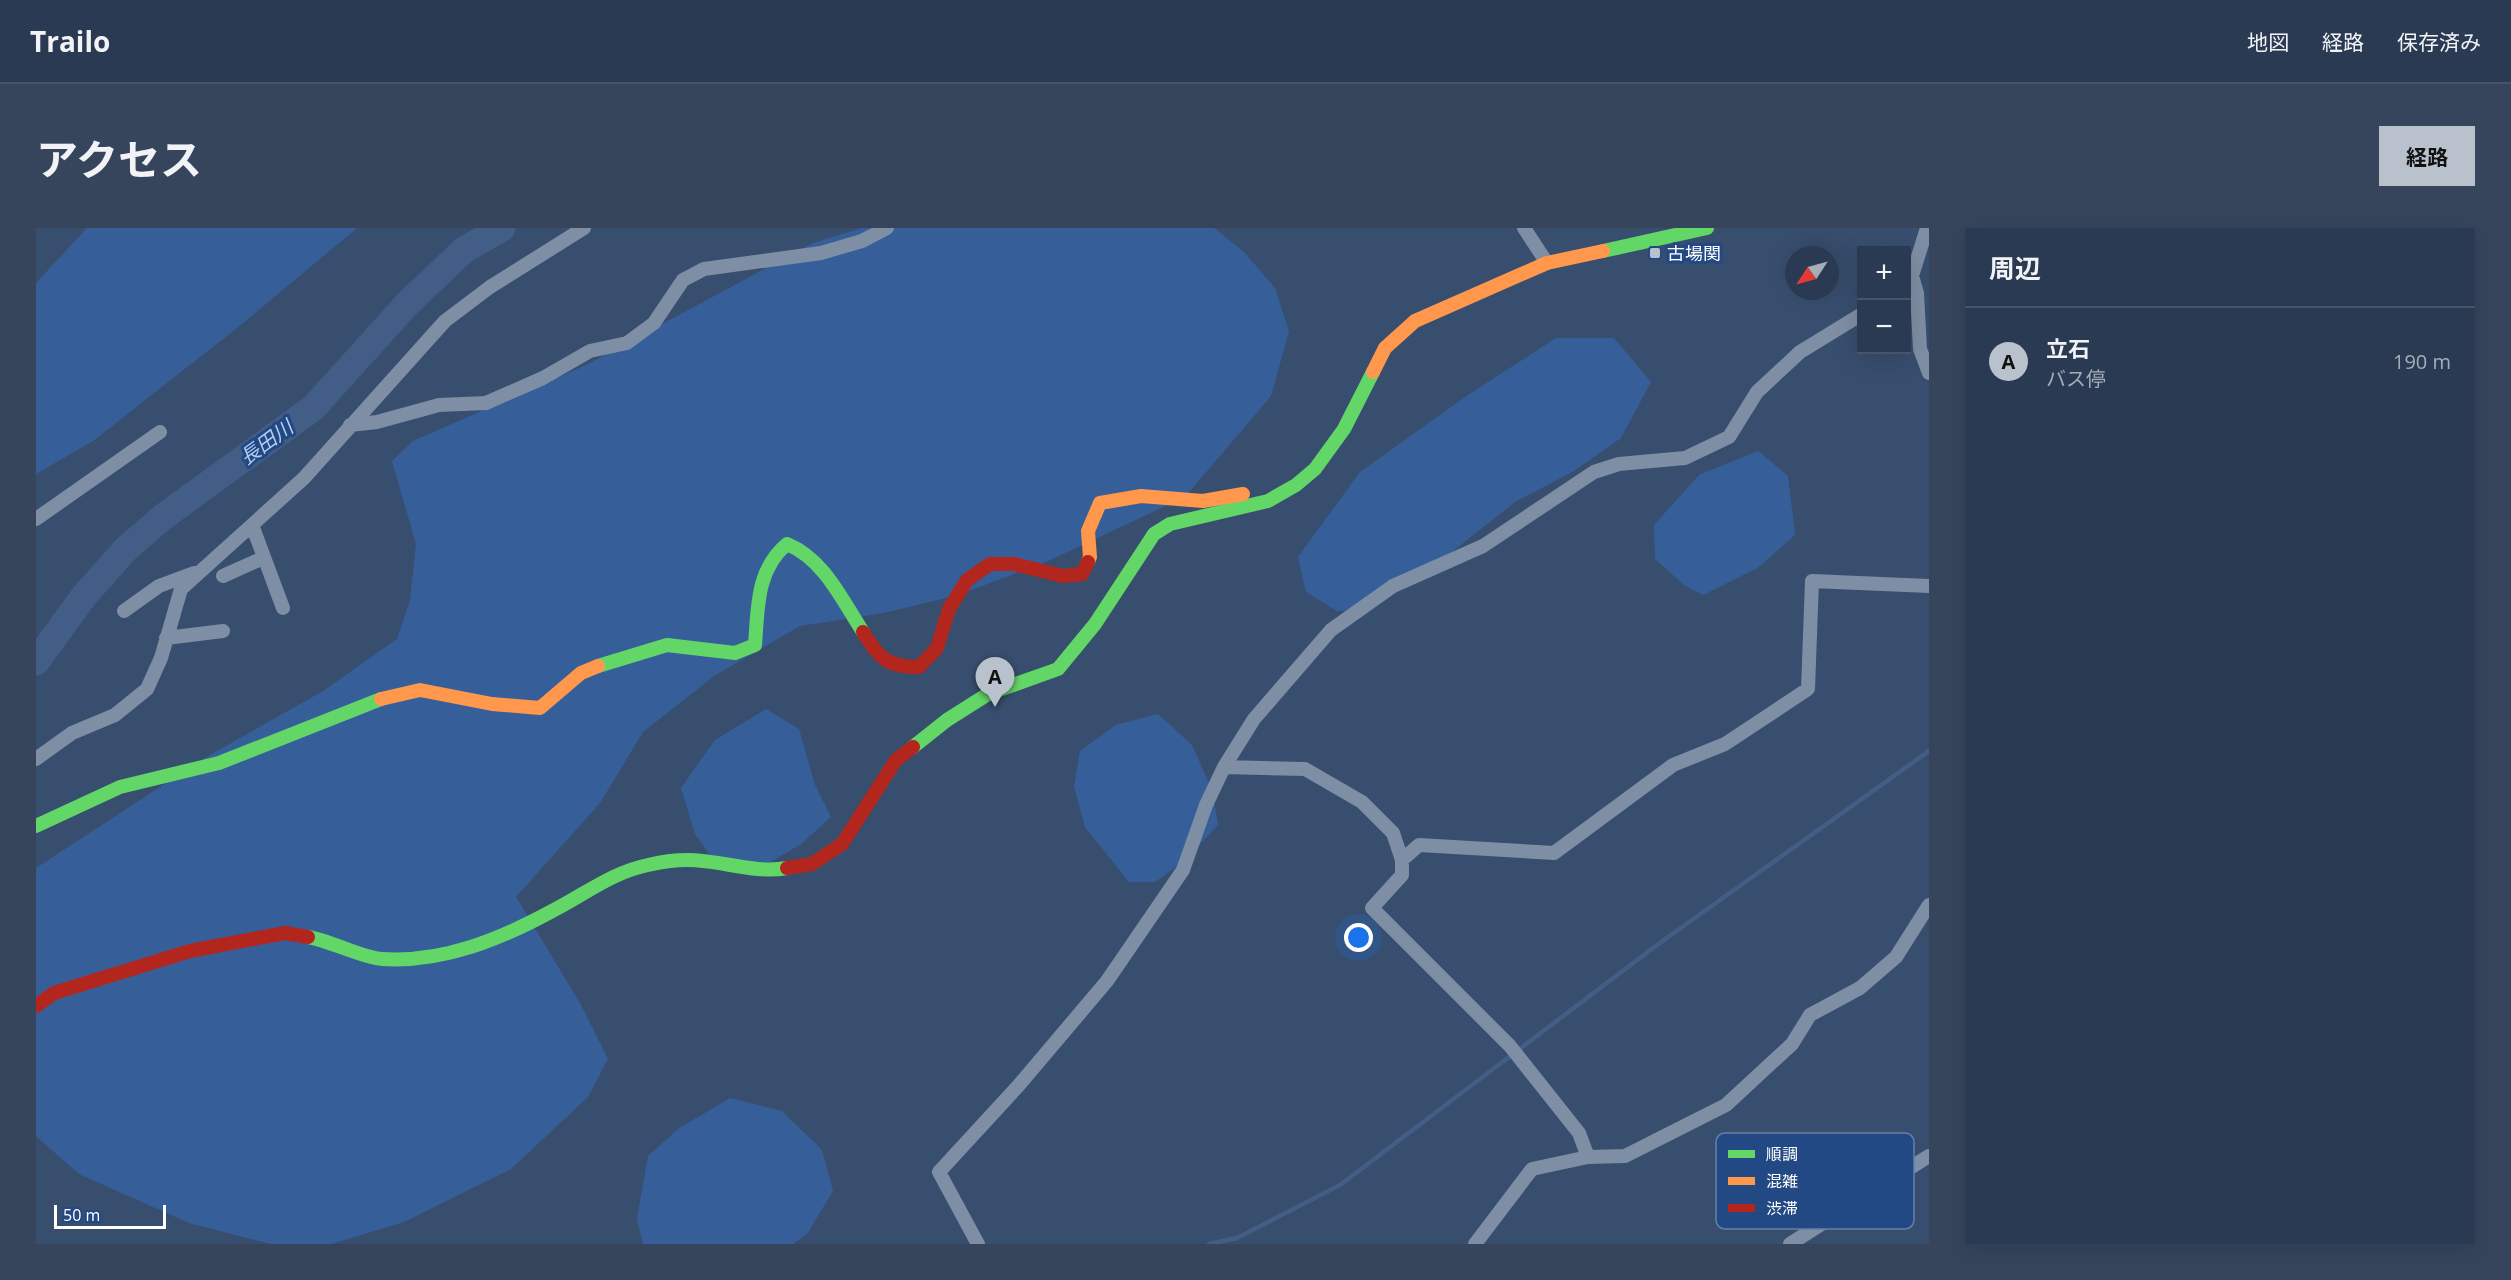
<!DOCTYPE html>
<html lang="ja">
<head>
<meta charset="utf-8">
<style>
	body { margin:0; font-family:"Open Sans","Noto Sans JP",sans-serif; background:#36455c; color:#f1f3f6 }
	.controls { position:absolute; right:18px; top:18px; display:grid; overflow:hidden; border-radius:0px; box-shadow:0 6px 24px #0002 }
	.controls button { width:54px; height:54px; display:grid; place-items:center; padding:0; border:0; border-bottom:2px solid #465469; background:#2a3a52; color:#f1f3f6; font:30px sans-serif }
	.compass { position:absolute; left:1749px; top:18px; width:54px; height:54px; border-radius:50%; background:#2a3a52; box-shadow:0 6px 24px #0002; rotate:234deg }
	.scale { position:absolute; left:18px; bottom:15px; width:112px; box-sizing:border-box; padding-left:6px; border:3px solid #fff; border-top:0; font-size:16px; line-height:21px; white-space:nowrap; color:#fff; -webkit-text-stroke:4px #224984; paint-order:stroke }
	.you { position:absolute; left:1323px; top:710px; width:21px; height:21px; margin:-15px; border:4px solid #fff; border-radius:50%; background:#1a73e8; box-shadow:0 0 0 9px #1a73e833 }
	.badge { display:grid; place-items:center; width:39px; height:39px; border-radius:50%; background:#b9c1cc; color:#111; font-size:20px; font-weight:700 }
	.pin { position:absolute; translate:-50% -50px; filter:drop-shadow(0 2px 3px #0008) }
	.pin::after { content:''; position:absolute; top:32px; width:21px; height:18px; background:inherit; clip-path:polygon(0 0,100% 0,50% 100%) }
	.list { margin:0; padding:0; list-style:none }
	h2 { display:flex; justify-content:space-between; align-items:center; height:78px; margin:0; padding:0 24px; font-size:26px }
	h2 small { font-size:20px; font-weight:400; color:#a5adb8 }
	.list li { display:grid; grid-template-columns:39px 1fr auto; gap:18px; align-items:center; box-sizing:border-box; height:108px; padding:0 24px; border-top:2px solid #465469 }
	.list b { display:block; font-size:22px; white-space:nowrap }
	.list p { margin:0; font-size:20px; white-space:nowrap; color:#a5adb8 }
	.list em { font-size:20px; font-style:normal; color:#a5adb8 }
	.map { position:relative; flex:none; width:1893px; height:1016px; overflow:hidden; border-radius:0px }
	header { display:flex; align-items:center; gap:36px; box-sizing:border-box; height:84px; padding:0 30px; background:#2a3a52; border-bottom:2px solid #465469 }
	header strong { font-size:28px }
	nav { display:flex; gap:33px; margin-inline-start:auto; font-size:21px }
	.intro { display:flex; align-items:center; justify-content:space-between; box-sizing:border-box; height:144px; padding:0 36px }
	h1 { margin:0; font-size:42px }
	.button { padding:15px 27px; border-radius:0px; background:#b9c1cc; color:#111; font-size:21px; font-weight:700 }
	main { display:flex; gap:36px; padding:0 36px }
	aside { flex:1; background:#2a3a52; border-radius:0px; box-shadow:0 6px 24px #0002 }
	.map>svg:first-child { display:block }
	.green { fill:#365f9a }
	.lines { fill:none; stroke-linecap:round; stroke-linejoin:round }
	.stream { stroke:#425e87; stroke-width:4.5 }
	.river { stroke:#425e87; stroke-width:27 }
	.street { stroke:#7e8ea4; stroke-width:14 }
	.fast { stroke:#63d668; stroke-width:14 }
	.slow { stroke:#ff974d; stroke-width:14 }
	.jam { stroke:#b3261e; stroke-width:14 }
	.poi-dot { fill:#b9c1cc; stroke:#224984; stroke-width:2 }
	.labels { text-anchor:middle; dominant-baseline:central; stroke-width:6; stroke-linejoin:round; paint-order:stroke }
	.poi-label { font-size:18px; fill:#fff; stroke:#224984; text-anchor:start }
	.water-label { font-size:20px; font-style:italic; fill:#b5cef0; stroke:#224984 }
	.key { fill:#224984; stroke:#6480a9; stroke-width:1.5 }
	.key-label { font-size:16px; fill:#fff }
</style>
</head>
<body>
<header>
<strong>Trailo</strong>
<nav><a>地図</a><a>経路</a><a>保存済み</a></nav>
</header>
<div class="intro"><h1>アクセス</h1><a class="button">経路</a></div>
<main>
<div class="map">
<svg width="1893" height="1016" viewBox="0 0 1893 1016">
	<rect width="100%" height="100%" fill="#384e6e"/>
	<!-- green -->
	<path class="green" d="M 51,0 L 321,0 L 206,96 L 57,213 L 0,246 L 0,55 Z
		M 826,0 L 1178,0 L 1208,24 L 1239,60 L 1253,103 L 1235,168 L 1149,269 L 1010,334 L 922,367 L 848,385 L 764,398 L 678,448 L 607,504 L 564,575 L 480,669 L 544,775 L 572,831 L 552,869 L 475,941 L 368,994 L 295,1016 L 235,1016 L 153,995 L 43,946 L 0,908 L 0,640 L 167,531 L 287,463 L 361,411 L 374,372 L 380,316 L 356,233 L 377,213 L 550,137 L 777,15 Z
		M 1520,110 L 1578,110 L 1615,154 L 1585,210 L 1538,243 L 1479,274 L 1412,327 L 1335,382 L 1301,383 L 1270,364 L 1262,329 L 1324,244 L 1432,167 Z
		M 1722,223 L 1752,248 L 1759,307 L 1723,339 L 1667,367 L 1648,357 L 1619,331 L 1618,297 L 1663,247 Z
		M 730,481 L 763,501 L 779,557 L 795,589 L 765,616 L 722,641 L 682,638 L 659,606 L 645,560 L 679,512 Z
		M 1122,486 L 1156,517 L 1177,564 L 1182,597 L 1147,634 L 1119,654 L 1093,654 L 1049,599 L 1038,558 L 1044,523 L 1080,497 Z
		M 694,870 L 746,883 L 786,922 L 797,963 L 771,1006 L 757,1016 L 607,1016 L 601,991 L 612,928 L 642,901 Z"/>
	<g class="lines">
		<!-- stream -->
		<path class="stream" d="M 1173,1016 L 1201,1010 L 1304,957 L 1621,717 L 1893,523"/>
		<!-- river -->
		<path class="river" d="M 0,434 L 48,368 L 90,321 L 127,289 L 277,180 L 372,75 L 428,22 L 466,0"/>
		<!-- street -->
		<path class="street" d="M 1488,0 L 1511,35
			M 1891,0 L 1876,48 L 1881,65 L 1884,121 L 1893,145
			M 314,197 L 341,194 L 403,177 L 450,175 L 507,150 L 554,123 L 591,115 L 618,95 L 647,52 L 668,41 L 785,25 L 826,13 L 851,0
			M 0,291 L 124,204
			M 216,297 L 247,380
			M 187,348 L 227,330
			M 88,383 L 123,358 L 158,345
			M 130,410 L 187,403
			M 0,531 L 36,505 L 79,487 L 111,461 L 125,430 L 145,361 L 268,250 L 409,93 L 454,59 L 548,0
			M 1188,539 L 1269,541 L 1326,574 L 1357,605 L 1366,632 L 1366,647 L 1336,680 L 1474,818 L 1543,905 L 1552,929
			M 1366,632 L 1383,617 L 1518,625 L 1637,537 L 1689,516 L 1772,461 L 1776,353 L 1893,358
			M 942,1016 L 903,944 L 983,857 L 1071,753 L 1147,642 L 1170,577 L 1188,539 L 1218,491 L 1295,402 L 1357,358 L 1447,318 L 1558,244 L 1583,236 L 1649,230 L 1693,209 L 1721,164 L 1764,124 L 1826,86
			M 1439,1016 L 1496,941 L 1552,929 L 1589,928 L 1690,877 L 1756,816 L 1774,787 L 1824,760 L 1860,729 L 1893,677
			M 1754,1016 L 1893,928"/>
		<!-- fast -->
		<path class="fast" d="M 1567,23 L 1671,0
			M 562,438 L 631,417 L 699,425 L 719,417 C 722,380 720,342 751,316 C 788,331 806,372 827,404
			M 877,519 L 911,492 L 952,466 L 1022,441 L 1059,396 L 1118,306 L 1134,296 L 1232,273 L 1260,257 L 1279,241 L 1308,201 L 1337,144
			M 0,598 L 84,559 L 183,535 L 345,471
			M 272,709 C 295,713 327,730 346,731 C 407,735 465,711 518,682 C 549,666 577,644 612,637 C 624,634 640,632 652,632 C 685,632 718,646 751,640"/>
		<!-- slow -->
		<path class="slow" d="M 1337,144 L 1349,120 L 1379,93 L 1511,35 L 1567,23
			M 1052,334 L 1054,329 L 1052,303 L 1064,275 L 1105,268 L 1167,273 L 1207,266
			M 345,471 L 384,462 L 456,476 L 504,480 L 545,445 L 562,438"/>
		<!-- jam -->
		<path class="jam" d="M 827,404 C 844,431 851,439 883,439 L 901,420 L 913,381 L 931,352 L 954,336 L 978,336 L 1027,348 L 1046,346 L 1052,334
			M 751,640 L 776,636 L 806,616 L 860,532 L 877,519
			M 0,778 L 18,765 L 154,723 L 249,705 L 272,709"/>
	</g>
	<!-- markers -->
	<rect class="poi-dot" x="1613" y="19" width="12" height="12" rx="3"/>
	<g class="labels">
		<!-- poi labels -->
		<g class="poi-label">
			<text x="1631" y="25">古場関</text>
		</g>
		<!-- water labels -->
		<g class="water-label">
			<text transform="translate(230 214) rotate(-36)">長田川</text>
		</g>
	</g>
	<!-- legend -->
	<rect x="1680" y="905" width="198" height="96" rx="9" class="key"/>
	<rect x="1692" y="922" width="27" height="8" fill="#63d668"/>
	<rect x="1692" y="949" width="27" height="8" fill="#ff974d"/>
	<rect x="1692" y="976" width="27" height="8" fill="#b3261e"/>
	<g class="key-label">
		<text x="1730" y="932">順調</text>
		<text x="1730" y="959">混雑</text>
		<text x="1730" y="986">渋滞</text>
	</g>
</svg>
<div class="controls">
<button>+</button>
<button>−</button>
</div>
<svg class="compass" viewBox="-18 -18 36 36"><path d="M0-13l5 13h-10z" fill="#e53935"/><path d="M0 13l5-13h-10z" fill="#a5adb8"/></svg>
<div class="scale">50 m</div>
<div class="you"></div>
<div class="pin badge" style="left:959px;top:479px">A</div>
</div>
<aside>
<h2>周辺<small></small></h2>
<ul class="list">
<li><span class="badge">A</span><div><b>立石</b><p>バス停</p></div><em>190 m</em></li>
</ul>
</aside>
</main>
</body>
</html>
